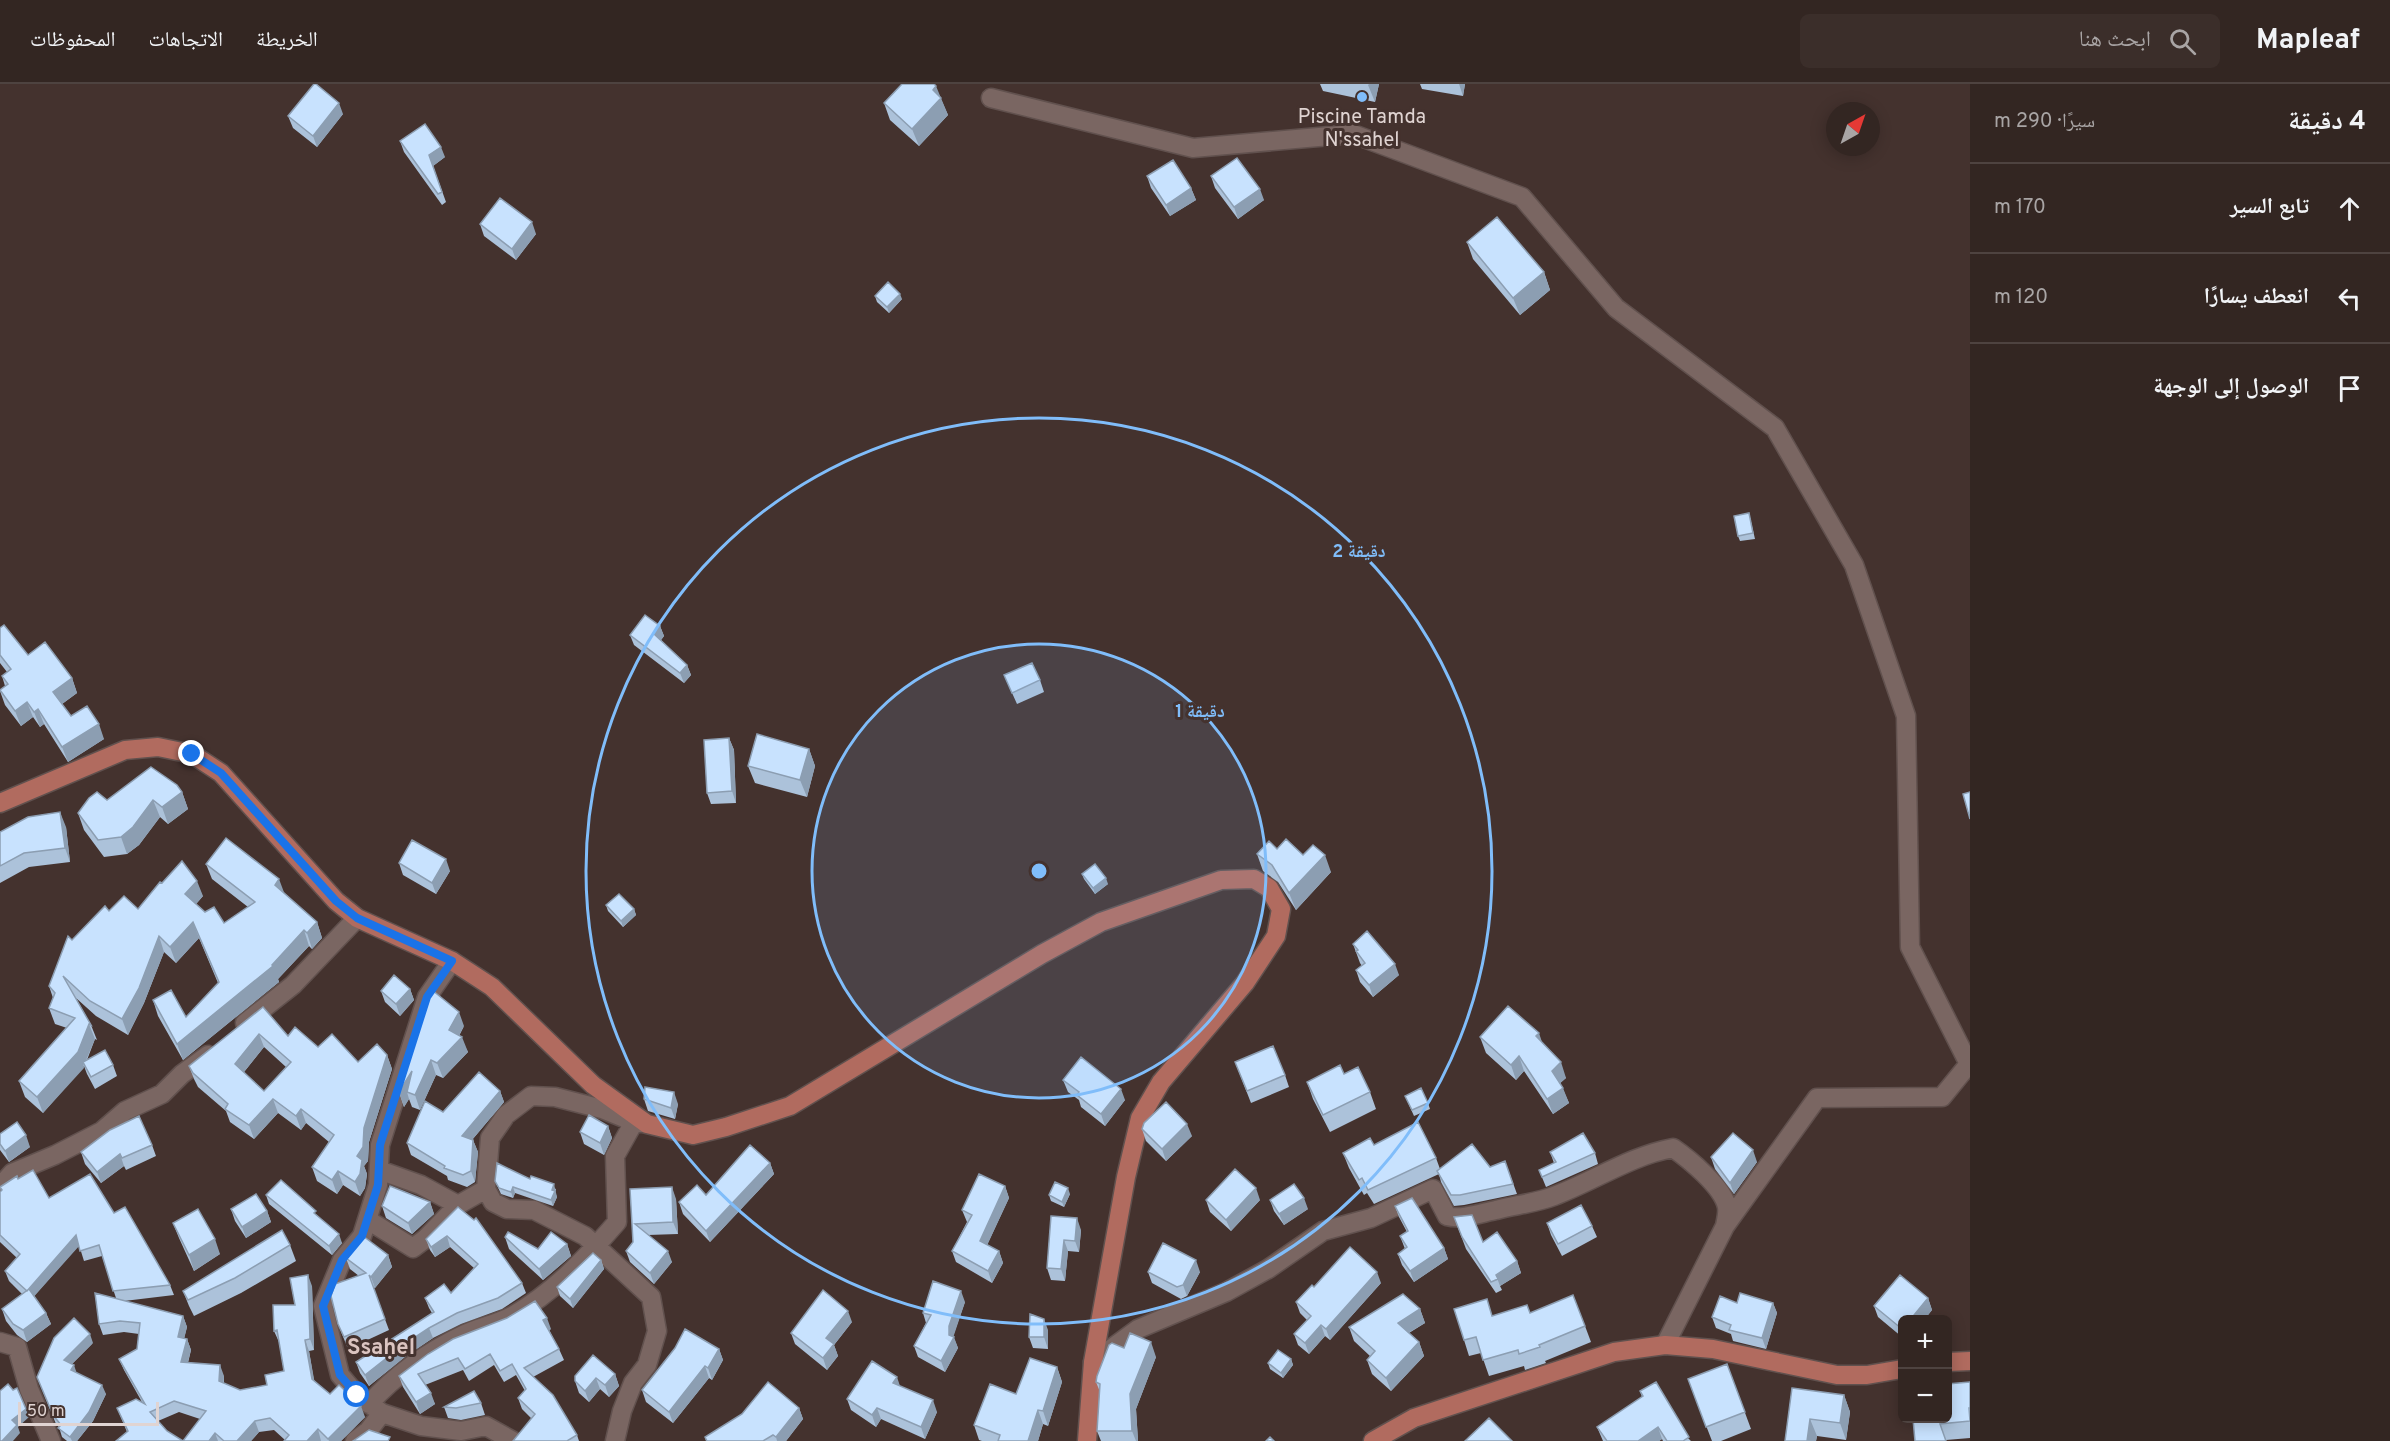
<!DOCTYPE html>
<html lang="ar">
<head>
<meta charset="utf-8">
<style>
	body { margin:0; font-family:Overpass,"Noto Naskh Arabic",sans-serif; background:#3b2e2a; color:#f1f3f6; direction:rtl }
	.controls { position:absolute; right:18px; bottom:18px; display:grid; overflow:hidden; border-radius:9px; box-shadow:0 3px 15px #0003 }
	.controls button { width:54px; height:54px; display:grid; place-items:center; padding:0; border:0; border-bottom:2px solid #4e4340; background:#332622; color:#f1f3f6; font:30px sans-serif }
	.compass { position:absolute; left:1826px; top:18px; width:54px; height:54px; border-radius:50%; background:#332622; box-shadow:0 3px 15px #0003; rotate:40deg }
	.scale { position:absolute; left:18px; bottom:15px; width:141px; box-sizing:border-box; padding-left:6px; border:3px solid #e0d4d2; border-top:0; font-size:16px; line-height:21px; white-space:nowrap; color:#e0d4d2; -webkit-text-stroke:4px #44322e; paint-order:stroke }
	.stop { position:absolute; width:18px; height:18px; margin:-14px; border:4px solid #1a73e8; border-radius:50%; background:#fff }
	.stop.end { background:#1a73e8; border-color:#fff; box-shadow:0 2px 6px #0008 }
	.list { margin:0; padding:0; list-style:none }
	h2 { display:flex; justify-content:space-between; align-items:center; height:78px; margin:0; padding:0 24px; font-size:26px }
	h2 small { font-size:20px; font-weight:400; color:#a9a5a5 }
	.list li { display:grid; grid-template-columns:39px 1fr auto; gap:18px; align-items:center; box-sizing:border-box; height:90px; padding:0 24px; border-top:2px solid #4e4340 }
	.list b { display:block; font-size:22px; white-space:nowrap }
	.list em { font-size:20px; font-style:normal; color:#a9a5a5 }
	.icon { flex:none; width:33px; height:33px; fill:none; stroke:currentColor; stroke-width:2; stroke-linecap:round; stroke-linejoin:round }
	.map { position:relative; flex:none; width:1970px; height:1357px; overflow:hidden; direction:ltr }
	header { display:flex; align-items:center; gap:36px; box-sizing:border-box; height:84px; padding:0 30px; background:#332622; border-bottom:2px solid #4e4340 }
	header strong { font-size:28px }
	nav { display:flex; gap:33px; margin-inline-start:auto; font-size:21px }
	.search { width:420px; height:54px; background:#3b2e2a; display:flex; align-items:center; gap:15px; box-sizing:border-box; padding:0 21px; border-radius:9px; color:#a9a5a5; font-size:22px }
	main { display:flex }
	aside { flex:1; background:#332622 }
	.map>svg:first-child { display:block }
	.lines { fill:none; stroke-linecap:round; stroke-linejoin:round }
	.minor-casing { stroke:#61514e; stroke-width:21 }
	.major-casing { stroke:#61514e; stroke-width:21 }
	.minor { stroke:#7a6662; stroke-width:18 }
	.major { stroke:#b16b5f; stroke-width:18 }
	.wall { fill:#acc2da; fill-rule:evenodd }
	.shaded-wall { fill:#8c9eb2 }
	.building { fill:#c8e2fe; stroke:#8c9eb2; stroke-width:1.5; fill-rule:evenodd }
	.route { stroke:#1a73e8; stroke-width:8 }
	.ring { fill:none; stroke:#80bdfa; stroke-width:3 }
	.poi-dot { fill:#80bdfa; stroke:#44322e; stroke-width:2 }
	.labels { text-anchor:middle; dominant-baseline:central; stroke-width:6; stroke-linejoin:round; paint-order:stroke }
	.poi-label { font-size:20px; fill:#e0d4d2; stroke:#44322e }
	.quarter-label { font-size:22px; font-weight:bold; fill:#dbc4c0; stroke:#44322e }
	.centre { fill:#80bdfa; stroke:#44322e; stroke-width:3 }
	.ring-label { font-size:18px; text-anchor:middle; font-weight:bold; fill:#80bdfa; stroke:#44322e; stroke-width:6; stroke-linejoin:round; paint-order:stroke }
</style>
</head>
<body>
<header>
<strong>Mapleaf</strong>
<div class="search"><svg class="icon" aria-label="search" viewBox="0 0 24 24"><circle cx="10" cy="10" r="6"/><path d="M15 15l6 6"/></svg>ابحث هنا</div>
<nav><a>الخريطة</a><a>الاتجاهات</a><a>المحفوظات</a></nav>
</header>
<main>
<aside>
<h2>4 دقيقة<small>سيرًا · 290 m</small></h2>
<ul class="list">
<li><svg class="icon" aria-label="ahead" viewBox="0 0 24 24"><path d="M12 20V5M6 11l6-6 6 6"/></svg><div><b>تابع السير</b></div><em>170 m</em></li>
<li><svg class="icon" aria-label="left" viewBox="0 0 24 24"><path d="M17 20v-9H6M10 6l-5 5 5 5"/></svg><div><b>انعطف يسارًا</b></div><em>120 m</em></li>
<li><svg class="icon" aria-label="arrive" viewBox="0 0 24 24"><path d="M6 21V4h12l-3 4 3 4H6"/></svg><div><b>الوصول إلى الوجهة</b></div></li>
</ul>
</aside>
<div class="map">
<svg width="1970" height="1357" viewBox="0 0 1970 1357">
	<rect width="100%" height="100%" fill="#44322e"/>
	<g class="lines">
		<!-- minor casing -->
		<g class="minor-casing">
			<path id="minor" d="M 991,14 L 1193,64 L 1353,50 L 1522,113 L 1616,224 L 1775,344 L 1854,481 L 1906,632 L 1910,863 L 1969,980 L 1942,1013 L 1817,1014 L 1725,1142
				M 452,877 L 427,913 L 380,1061 L 378,1101 L 362,1152 L 342,1176 L 323,1222 L 340,1291 L 357,1311 L 382,1329 L 421,1342 L 461,1347 L 486,1342 L 513,1357
				M 245,939 L 293,901 L 357,834
				M 379,1086 L 421,1101 L 458,1121
				M 0,1103 L 12,1089 L 55,1071 L 102,1047 L 125,1027 L 162,1010 L 182,990 L 208,971
				M 368,1136 L 413,1164 L 425,1155 L 458,1121 L 486,1105
				M 0,1258 L 17,1263 L 29,1305 L 51,1357
				M 1093,1278 L 1138,1245 L 1226,1208 L 1268,1185 L 1323,1147 L 1371,1134 L 1433,1105 L 1447,1132 C 1462,1136 1481,1129 1496,1126 C 1515,1121 1536,1119 1554,1112 C 1594,1097 1630,1072 1673,1064 C 1689,1075 1723,1103 1727,1123 C 1728,1129 1726,1136 1725,1142 L 1665,1261
				M 369,1320 C 395,1291 429,1267 465,1250 C 480,1243 497,1240 512,1232 C 554,1208 585,1175 617,1138 L 615,1072 L 634,1038
				M 355,1357 L 368,1347 L 382,1329
				M 615,1357 L 622,1327 L 633,1299 L 647,1281 L 657,1247 L 651,1213 L 585,1152 L 534,1126 L 507,1125 L 493,1118 L 486,1105 L 490,1054 L 506,1031 L 531,1012 L 555,1013 L 602,1025 L 634,1038 L 645,1039"/>
		</g>
		<!-- major casing -->
		<g class="major-casing">
			<path id="major" d="M 0,719 L 125,666 L 158,663 L 192,670 L 221,689 L 336,817 L 357,834 L 452,877 L 492,903 L 593,1001 L 647,1040 L 693,1051 L 726,1043 L 790,1022 L 1042,870 L 1101,838 L 1221,796 L 1254,795 L 1269,804 L 1281,825 L 1276,852 L 1245,899 L 1161,998 L 1140,1034 L 1126,1093 L 1093,1278 L 1087,1357
				M 1948,1278 L 1970,1277
				M 1373,1357 L 1414,1334 L 1614,1268 L 1665,1261 L 1713,1265 L 1837,1291 L 1867,1291 L 1902,1285"/>
		</g>
		<!-- minor -->
		<use href="#minor" class="minor"/>
		<!-- major -->
		<use href="#major" class="major"/>
	</g>
	<!-- wall -->
	<path class="wall" d="M 1320,0 L 1379,0 L 1375,18 L 1323,7 Z
		M 1420,0 L 1465,0 L 1463,12 L 1422,5 Z
		M 940,13 L 948,31 L 919,62 L 890,36 L 884,19 Z
		M 343,30 L 317,63 L 293,44 L 288,32 Z
		M 400,57 L 445,73 L 433,82 L 446,118 L 442,121 L 404,68 Z
		M 1147,92 L 1191,104 L 1196,116 L 1170,132 L 1151,104 Z
		M 1211,92 L 1264,116 L 1238,135 L 1215,104 Z
		M 480,140 L 536,150 L 516,176 L 484,152 Z
		M 1467,158 L 1544,188 L 1550,206 L 1520,231 L 1473,175 Z
		M 875,212 L 902,215 L 889,229 L 877,218 Z
		M 1749,429 L 1755,455 L 1740,457 L 1738,452 Z
		M 660,542 L 664,552 L 661,556 L 687,581 L 691,591 L 684,599 L 634,561 L 630,551 Z
		M 0,544 L 28,571 L 72,594 L 77,609 L 62,620 L 71,632 L 104,655 L 68,678 L 44,640 L 40,643 L 33,633 L 21,642 L 5,621 L 0,607 L 5,602 L 2,592 L 7,588 L 0,579 Z
		M 1004,591 L 1040,596 L 1044,608 L 1017,620 Z
		M 729,654 L 734,666 L 736,719 L 711,720 L 707,709 Z
		M 809,665 L 815,682 L 807,713 L 755,699 L 748,682 Z
		M 182,708 L 188,725 L 168,740 L 160,733 L 139,761 L 127,770 L 104,773 L 84,746 L 78,729 L 107,716 Z
		M 66,743 L 70,778 L 29,783 L 0,799 L 0,748 Z
		M 1277,765 L 1303,771 L 1331,788 L 1296,826 L 1278,798 L 1263,787 L 1257,770 Z
		M 399,779 L 450,787 L 436,810 L 403,791 Z
		M 206,780 L 284,809 L 317,838 L 322,854 L 312,865 L 309,862 L 278,895 L 279,898 L 183,976 L 158,932 L 153,916 L 186,933 L 218,899 L 199,854 L 176,879 L 164,868 L 144,919 L 128,951 L 96,932 L 76,914 L 91,941 L 97,956 L 95,955 L 87,976 L 113,981 L 117,992 L 95,1005 L 87,990 L 84,982 L 43,1029 L 25,1013 L 19,997 L 67,944 L 55,940 L 49,924 L 53,914 L 49,902 L 72,856 L 109,827 L 138,825 L 162,799 L 203,812 L 196,820 L 205,828 L 224,839 L 248,823 L 212,795 Z
		M 1082,790 L 1108,800 L 1095,810 L 1084,795 Z
		M 606,821 L 634,825 L 636,831 L 623,843 L 608,827 Z
		M 1353,860 L 1399,891 L 1373,913 L 1360,898 L 1356,886 L 1362,882 L 1360,879 Z
		M 410,905 L 414,916 L 400,932 L 385,918 L 381,907 Z
		M 263,923 L 288,952 L 358,978 L 387,971 L 392,985 L 369,1058 L 368,1077 L 364,1082 L 367,1090 L 365,1104 L 360,1112 L 343,1101 L 337,1110 L 317,1097 L 312,1083 L 329,1058 L 306,1039 L 301,1046 L 278,1029 L 254,1055 L 230,1038 L 226,1027 L 198,1003 L 194,995 L 189,982 ZM 264,963 L 286,983 L 264,1007 L 244,988 Z
		M 464,942 L 459,952 L 468,968 L 443,994 L 436,991 L 420,1026 L 412,1023 L 409,1015 L 404,1023 L 399,1008 Z
		M 1480,953 L 1542,958 L 1566,994 L 1560,999 L 1569,1019 L 1553,1030 L 1524,987 L 1516,996 L 1486,969 Z
		M 1235,978 L 1285,991 L 1289,1003 L 1251,1019 Z
		M 1344,990 L 1370,1008 L 1376,1025 L 1330,1048 L 1313,1015 L 1307,998 Z
		M 1063,996 L 1125,1016 L 1105,1042 L 1081,1023 L 1079,1016 L 1068,1008 Z
		M 500,1007 L 504,1018 L 472,1056 L 473,1056 L 478,1068 L 475,1098 L 467,1103 L 448,1096 L 447,1092 L 411,1071 L 407,1059 L 443,1028 Z
		M 1405,1012 L 1428,1019 L 1430,1025 L 1414,1032 Z
		M 644,1015 L 678,1020 L 675,1035 L 648,1027 Z
		M 608,1042 L 612,1054 L 604,1071 L 584,1060 L 580,1048 Z
		M 1142,1045 L 1192,1052 L 1166,1077 L 1146,1057 Z
		M 0,1050 L 30,1063 L 9,1078 L 0,1066 Z
		M 152,1061 L 156,1072 L 126,1086 L 124,1082 L 101,1099 L 85,1080 L 81,1068 Z
		M 1374,1061 L 1436,1074 L 1440,1085 L 1490,1083 L 1505,1077 L 1517,1110 L 1464,1121 L 1454,1122 L 1441,1098 L 1439,1090 L 1374,1120 L 1367,1109 L 1364,1111 L 1349,1084 L 1343,1069 Z
		M 1550,1068 L 1595,1069 L 1598,1080 L 1546,1103 L 1539,1086 L 1554,1079 Z
		M 1711,1073 L 1757,1078 L 1734,1110 L 1715,1085 Z
		M 770,1079 L 774,1090 L 710,1158 L 683,1130 L 679,1118 L 706,1111 Z
		M 18,1095 L 49,1114 L 114,1129 L 170,1201 L 174,1211 L 124,1217 L 183,1232 L 187,1243 L 184,1254 L 187,1255 L 191,1266 L 188,1279 L 224,1292 L 224,1299 L 240,1306 L 267,1301 L 284,1287 L 279,1258 L 274,1247 L 295,1221 L 312,1202 L 314,1266 L 309,1267 L 314,1297 L 330,1310 L 365,1333 L 341,1357 L 284,1357 L 285,1356 L 274,1346 L 259,1348 L 251,1357 L 116,1357 L 127,1348 L 117,1324 L 142,1318 L 124,1286 L 119,1275 L 137,1265 L 139,1250 L 124,1248 L 103,1251 L 99,1240 L 116,1214 L 102,1172 L 84,1177 L 79,1161 L 34,1212 L 46,1229 L 51,1240 L 27,1258 L 17,1251 L 6,1237 L 2,1225 L 22,1210 L 9,1197 L 5,1187 L 17,1174 L 0,1158 L 0,1108 L 1,1107 L 0,1103 ZM 179,1328 L 200,1335 L 183,1357 L 167,1347 L 158,1337 Z
		M 530,1095 L 556,1105 L 555,1108 L 557,1113 L 553,1122 L 515,1109 L 513,1114 L 501,1110 L 495,1097 Z
		M 1005,1102 L 1009,1114 L 987,1161 L 999,1167 L 1003,1179 L 992,1199 L 956,1178 L 952,1167 L 967,1138 L 962,1126 Z
		M 630,1105 L 676,1115 L 678,1150 L 648,1151 L 672,1178 L 654,1200 L 630,1178 L 626,1167 L 633,1158 Z
		M 1070,1110 L 1064,1123 L 1051,1117 L 1049,1111 Z
		M 266,1111 L 318,1133 L 342,1159 L 332,1171 L 269,1120 Z
		M 1206,1116 L 1260,1116 L 1231,1147 L 1210,1128 Z
		M 1270,1116 L 1308,1125 L 1284,1141 L 1274,1127 Z
		M 430,1118 L 434,1130 L 412,1150 L 386,1134 L 382,1122 Z
		M 1395,1122 L 1444,1164 L 1448,1175 L 1414,1198 L 1402,1181 L 1398,1170 L 1405,1165 L 1400,1152 L 1407,1148 L 1399,1133 Z
		M 458,1123 L 522,1199 L 526,1209 L 502,1225 L 461,1240 L 433,1254 L 406,1272 L 369,1302 L 360,1289 L 356,1278 L 432,1229 L 429,1224 L 425,1214 L 451,1209 L 474,1184 L 450,1163 L 435,1173 L 430,1166 L 426,1155 Z
		M 231,1125 L 267,1127 L 271,1138 L 246,1154 L 235,1137 Z
		M 1051,1132 L 1081,1146 L 1079,1168 L 1068,1167 L 1065,1197 L 1051,1196 L 1047,1184 Z
		M 1454,1133 L 1483,1158 L 1517,1177 L 1521,1189 L 1500,1202 L 1502,1206 L 1496,1209 L 1466,1165 Z
		M 173,1139 L 220,1170 L 194,1187 L 179,1154 Z
		M 1547,1139 L 1592,1142 L 1597,1153 L 1562,1172 L 1551,1151 Z
		M 505,1153 L 538,1165 L 567,1160 L 571,1172 L 543,1196 L 509,1165 Z
		M 290,1161 L 296,1177 L 241,1209 L 194,1232 L 189,1222 L 183,1207 Z
		M 388,1171 L 392,1183 L 375,1204 L 373,1203 L 389,1246 L 348,1265 L 338,1240 L 359,1192 L 350,1185 L 346,1174 Z
		M 601,1176 L 604,1185 L 573,1224 L 560,1212 L 557,1203 Z
		M 1148,1188 L 1200,1188 L 1187,1212 L 1181,1215 L 1152,1199 Z
		M 1381,1199 L 1330,1256 L 1325,1252 L 1309,1270 L 1298,1261 L 1294,1250 L 1307,1236 L 1300,1229 L 1296,1218 Z
		M 1928,1214 L 1932,1226 L 1924,1236 L 1902,1236 L 1902,1253 L 1878,1233 L 1874,1222 Z
		M 965,1218 L 953,1252 L 958,1264 L 945,1288 L 918,1273 L 914,1262 L 926,1239 L 923,1229 Z
		M 1737,1219 L 1773,1219 L 1777,1229 L 1766,1265 L 1733,1257 L 1731,1250 L 1716,1244 L 1712,1233 Z
		M 1420,1225 L 1425,1239 L 1409,1249 L 1419,1258 L 1424,1272 L 1391,1307 L 1372,1290 L 1367,1276 L 1370,1272 L 1354,1257 L 1349,1243 Z
		M 1530,1229 L 1585,1242 L 1591,1258 L 1545,1277 L 1546,1279 L 1525,1286 L 1524,1282 L 1489,1292 L 1481,1269 L 1469,1272 L 1464,1256 L 1493,1232 Z
		M 852,1238 L 834,1261 L 838,1272 L 827,1286 L 795,1260 L 791,1249 Z
		M 551,1245 L 549,1246 L 559,1265 L 564,1276 L 533,1293 L 577,1351 L 579,1357 L 513,1357 L 532,1335 L 522,1325 L 518,1314 L 525,1307 L 516,1291 L 504,1298 L 494,1281 L 469,1297 L 463,1286 L 425,1301 L 435,1320 L 420,1330 L 403,1303 L 399,1292 Z
		M 1048,1246 L 1048,1265 L 1033,1264 L 1029,1253 Z
		M 93,1259 L 72,1280 L 76,1288 L 106,1310 L 93,1337 L 77,1357 L 67,1357 L 62,1353 L 59,1343 L 56,1340 L 37,1293 Z
		M 1124,1264 L 1156,1273 L 1136,1325 L 1138,1357 L 1101,1357 L 1097,1347 L 1100,1308 L 1096,1298 Z
		M 719,1265 L 723,1276 L 712,1296 L 709,1294 L 673,1339 L 646,1318 L 642,1306 Z
		M 1291,1275 L 1293,1281 L 1283,1294 L 1270,1285 L 1268,1279 Z
		M 1727,1280 L 1751,1345 L 1721,1357 L 1712,1357 L 1688,1295 Z
		M 1057,1283 L 1062,1298 L 1048,1342 L 1043,1340 L 1038,1357 L 982,1357 L 979,1356 L 974,1341 L 1016,1310 Z
		M 615,1290 L 619,1302 L 609,1313 L 600,1305 L 589,1318 L 579,1309 L 575,1297 Z
		M 1970,1298 L 1970,1354 L 1946,1356 L 1915,1357 Z
		M 900,1302 L 937,1328 L 925,1355 L 881,1335 L 876,1343 L 851,1326 L 847,1315 Z
		M 1792,1304 L 1844,1311 L 1850,1328 L 1846,1356 L 1817,1352 L 1816,1357 L 1785,1357 Z
		M 1640,1307 L 1691,1357 L 1663,1357 L 1662,1355 L 1659,1357 L 1603,1357 L 1597,1343 L 1642,1313 Z
		M 481,1319 L 485,1331 L 461,1336 L 448,1334 L 444,1323 Z
		M 799,1324 L 803,1335 L 786,1357 L 706,1357 L 705,1353 Z"/>
	<!-- shaded-wall -->
	<path class="shaded-wall" d="M 1369,0 L 1379,0 L 1375,18 L 1368,1 Z
		M 1459,0 L 1465,0 L 1463,12 Z
		M 936,2 L 948,31 L 919,62 L 912,45 L 933,6 Z
		M 339,19 L 343,30 L 317,63 L 313,52 Z
		M 441,63 L 445,73 L 433,82 L 429,71 Z
		M 1191,104 L 1196,116 L 1170,132 L 1166,121 Z
		M 1260,105 L 1264,116 L 1238,135 L 1234,123 Z
		M 532,138 L 536,150 L 516,176 L 512,165 Z
		M 1544,188 L 1550,206 L 1520,231 L 1513,214 Z
		M 900,210 L 902,215 L 889,229 L 887,223 Z
		M 660,542 L 664,552 L 658,560 L 654,550 Z
		M 687,581 L 691,591 L 684,599 L 680,589 Z
		M 72,594 L 77,609 L 58,623 L 53,608 Z
		M 27,618 L 33,633 L 21,642 L 15,627 Z
		M 38,625 L 44,640 L 40,643 L 34,628 Z
		M 99,640 L 104,655 L 68,678 L 62,663 Z
		M 729,654 L 734,666 L 736,719 L 732,707 Z
		M 809,665 L 815,682 L 807,713 L 800,696 Z
		M 182,708 L 188,725 L 168,740 L 162,723 Z
		M 153,716 L 160,733 L 139,761 L 127,770 L 121,753 Z
		M 60,728 L 66,743 L 70,778 L 65,764 Z
		M 1325,771 L 1331,788 L 1296,826 L 1289,809 Z
		M 446,775 L 450,787 L 436,810 L 432,799 Z
		M 1106,794 L 1108,800 L 1095,810 L 1093,804 Z
		M 279,795 L 285,811 L 275,801 Z
		M 197,797 L 203,812 L 191,826 L 185,810 Z
		M 634,825 L 636,831 L 623,843 L 621,837 Z
		M 193,838 L 199,854 L 176,879 L 170,863 Z
		M 317,838 L 322,854 L 312,865 L 307,849 Z
		M 304,846 L 309,862 L 278,895 L 279,898 L 183,976 L 177,960 L 272,881 Z
		M 159,852 L 164,868 L 144,919 L 128,951 L 122,935 Z
		M 1395,880 L 1399,891 L 1373,913 L 1369,901 Z
		M 410,905 L 414,916 L 400,932 L 396,920 Z
		M 459,928 L 464,942 L 454,961 L 449,946 Z
		M 89,940 L 95,955 L 84,981 L 83,978 L 84,984 L 43,1029 L 37,1013 Z
		M 1539,949 L 1544,964 L 1536,952 Z
		M 259,950 L 264,963 L 240,993 L 235,980 Z
		M 462,953 L 468,968 L 443,994 L 437,979 Z
		M 387,971 L 392,985 L 369,1058 L 368,1077 L 364,1082 L 367,1090 L 365,1104 L 360,1112 L 355,1098 L 357,1072 L 364,1044 Z
		M 1519,972 L 1524,987 L 1516,996 L 1511,981 Z
		M 431,976 L 436,991 L 420,1026 L 415,1011 Z
		M 1561,978 L 1566,994 L 1557,1002 L 1552,987 Z
		M 412,987 L 407,1008 L 409,1015 L 404,1023 L 399,1008 Z
		M 1563,1004 L 1569,1019 L 1553,1030 L 1547,1015 Z
		M 1121,1005 L 1125,1016 L 1105,1042 L 1101,1030 Z
		M 500,1007 L 504,1018 L 466,1063 L 462,1052 Z
		M 674,1008 L 678,1020 L 675,1035 L 671,1024 Z
		M 273,1015 L 278,1029 L 254,1055 L 249,1041 Z
		M 301,1025 L 306,1039 L 301,1046 L 296,1032 Z
		M 1187,1040 L 1192,1052 L 1166,1077 L 1162,1065 Z
		M 608,1042 L 612,1054 L 604,1071 L 600,1059 Z
		M 26,1051 L 30,1063 L 9,1078 L 5,1067 Z
		M 473,1056 L 478,1068 L 475,1098 L 471,1087 Z
		M 1753,1066 L 1757,1078 L 1734,1110 L 1730,1099 Z
		M 120,1070 L 124,1082 L 101,1099 L 97,1088 Z
		M 770,1079 L 774,1090 L 710,1158 L 706,1147 Z
		M 338,1087 L 343,1101 L 337,1110 L 332,1096 Z
		M 554,1100 L 557,1113 L 553,1122 L 551,1116 L 552,1106 Z
		M 1005,1102 L 1009,1114 L 984,1168 L 980,1157 Z
		M 513,1103 L 515,1109 L 513,1114 L 511,1108 Z
		M 672,1103 L 676,1115 L 678,1150 L 673,1138 Z
		M 1068,1104 L 1070,1110 L 1064,1123 L 1062,1118 Z
		M 1256,1104 L 1260,1116 L 1231,1147 L 1226,1136 Z
		M 1304,1114 L 1308,1125 L 1284,1141 L 1279,1130 Z
		M 430,1118 L 434,1130 L 412,1150 L 408,1139 Z
		M 267,1127 L 271,1138 L 246,1154 L 242,1143 Z
		M 1077,1134 L 1081,1146 L 1079,1168 L 1075,1157 Z
		M 339,1150 L 342,1159 L 332,1171 L 329,1162 Z
		M 76,1151 L 80,1161 L 30,1217 L 27,1207 Z
		M 447,1152 L 450,1163 L 435,1173 L 431,1163 Z
		M 215,1155 L 220,1170 L 194,1187 L 189,1171 Z
		M 1064,1156 L 1068,1167 L 1065,1197 L 1061,1185 Z
		M 567,1160 L 571,1172 L 543,1196 L 539,1185 Z
		M 1444,1164 L 1448,1175 L 1414,1198 L 1410,1187 Z
		M 668,1167 L 672,1178 L 654,1200 L 650,1189 Z
		M 999,1167 L 1003,1179 L 992,1199 L 988,1187 Z
		M 388,1171 L 392,1183 L 375,1204 L 371,1193 Z
		M 601,1176 L 604,1185 L 573,1224 L 570,1215 Z
		M 1196,1176 L 1200,1188 L 1187,1212 L 1183,1201 Z
		M 1517,1177 L 1521,1189 L 1500,1202 L 1496,1191 Z
		M 1377,1188 L 1381,1199 L 1330,1256 L 1326,1245 Z
		M 308,1191 L 312,1202 L 314,1266 L 310,1255 Z
		M 961,1207 L 965,1218 L 953,1254 L 954,1253 L 958,1264 L 945,1288 L 941,1277 L 949,1251 L 949,1242 Z
		M 1928,1214 L 1932,1226 L 1924,1236 L 1910,1236 Z
		M 1773,1219 L 1777,1229 L 1766,1265 L 1762,1254 Z
		M 1420,1225 L 1425,1239 L 1403,1252 L 1398,1239 Z
		M 848,1227 L 852,1238 L 834,1261 L 838,1272 L 827,1286 L 823,1274 L 826,1254 Z
		M 46,1229 L 51,1240 L 27,1258 L 23,1246 Z
		M 183,1232 L 187,1243 L 182,1264 L 178,1253 Z
		M 547,1234 L 551,1245 L 548,1248 L 543,1236 Z
		M 1044,1235 L 1048,1246 L 1048,1265 L 1044,1253 Z
		M 1321,1241 L 1325,1252 L 1309,1270 L 1305,1259 Z
		M 429,1244 L 433,1254 L 406,1272 L 369,1302 L 365,1291 L 403,1261 Z
		M 90,1250 L 93,1259 L 67,1285 L 64,1276 Z
		M 187,1255 L 191,1266 L 185,1289 L 181,1278 Z
		M 305,1256 L 309,1267 L 316,1306 L 312,1295 Z
		M 1151,1258 L 1156,1273 L 1136,1325 L 1138,1357 L 1136,1357 L 1132,1347 L 1130,1310 Z
		M 1419,1258 L 1424,1272 L 1391,1307 L 1386,1294 Z
		M 719,1265 L 723,1276 L 712,1296 L 708,1284 Z
		M 1291,1275 L 1293,1281 L 1283,1294 L 1281,1289 Z
		M 74,1281 L 77,1290 L 71,1286 Z
		M 220,1281 L 224,1292 L 223,1308 L 219,1297 Z
		M 705,1282 L 709,1294 L 673,1339 L 669,1328 Z
		M 1057,1283 L 1062,1298 L 1048,1342 L 1043,1327 Z
		M 615,1290 L 619,1302 L 609,1313 L 605,1301 Z
		M 897,1293 L 901,1305 L 893,1299 Z
		M 596,1294 L 600,1305 L 589,1318 L 585,1307 Z
		M 102,1301 L 106,1310 L 93,1337 L 77,1357 L 72,1357 L 70,1353 Z
		M 431,1309 L 435,1320 L 420,1330 L 416,1318 Z
		M 1844,1311 L 1850,1328 L 1846,1356 L 1840,1339 Z
		M 933,1316 L 937,1328 L 925,1355 L 921,1343 Z
		M 361,1322 L 365,1333 L 341,1357 L 329,1357 L 328,1355 Z
		M 799,1324 L 803,1335 L 786,1357 L 777,1357 L 776,1353 Z
		M 877,1324 L 881,1335 L 876,1343 L 872,1331 Z
		M 26,1325 L 29,1333 L 18,1343 L 20,1349 L 13,1357 L 2,1357 L 12,1336 Z
		M 1038,1326 L 1043,1340 L 1038,1357 L 1028,1357 Z
		M 1810,1335 L 1817,1352 L 1816,1357 L 1807,1357 Z
		M 255,1337 L 259,1348 L 251,1357 L 237,1357 Z
		M 1658,1343 L 1662,1355 L 1659,1357 L 1638,1357 Z
		M 318,1345 L 321,1357 L 307,1357 Z
		M 215,1349 L 218,1357 L 209,1357 Z"/>
	<!-- building -->
	<path class="building" d="M 314,0 L 316,0 L 339,19 L 313,52 L 288,32 Z
		M 902,0 L 934,0 L 936,2 L 933,6 L 941,14 L 912,45 L 884,19 Z
		M 425,40 L 441,63 L 429,71 L 442,108 L 438,110 L 400,57 Z
		M 1237,74 L 1260,105 L 1234,123 L 1211,92 Z
		M 1173,76 L 1191,104 L 1166,121 L 1147,92 Z
		M 500,114 L 532,138 L 512,165 L 480,140 Z
		M 1497,133 L 1544,188 L 1513,214 L 1467,158 Z
		M 888,198 L 900,210 L 887,223 L 875,212 Z
		M 1749,429 L 1753,449 L 1738,452 L 1734,432 Z
		M 645,531 L 660,542 L 654,550 L 687,581 L 680,589 L 630,551 Z
		M 4,541 L 28,571 L 45,558 L 72,594 L 53,608 L 71,632 L 87,622 L 99,640 L 62,663 L 38,625 L 34,628 L 27,618 L 15,627 L 0,606 L 8,600 L 2,592 L 11,585 L 0,571 L 0,544 Z
		M 1032,579 L 1040,596 L 1012,609 L 1004,591 Z
		M 757,650 L 809,665 L 800,696 L 748,682 Z
		M 729,654 L 732,707 L 707,709 L 704,656 Z
		M 151,683 L 177,701 L 182,708 L 162,723 L 153,716 L 133,743 L 121,753 L 98,756 L 78,729 L 89,714 L 97,708 L 107,716 Z
		M 1970,708 L 1970,735 L 1963,710 Z
		M 60,728 L 65,764 L 24,769 L 0,782 L 0,748 L 28,733 Z
		M 226,754 L 279,795 L 275,801 L 317,838 L 307,849 L 304,846 L 272,881 L 273,882 L 177,960 L 153,916 L 171,906 L 186,933 L 219,898 L 193,838 L 170,863 L 159,852 L 139,904 L 122,935 L 90,917 L 63,892 L 91,941 L 89,940 L 78,968 L 37,1013 L 19,997 L 75,934 L 49,924 L 55,909 L 49,902 L 68,852 L 72,856 L 105,822 L 109,827 L 124,812 L 138,825 L 160,798 L 162,799 L 182,777 L 197,797 L 185,810 L 205,828 L 214,823 L 224,839 L 255,818 L 206,780 Z
		M 1286,755 L 1303,771 L 1313,761 L 1325,771 L 1289,809 L 1272,781 L 1257,770 L 1269,757 L 1277,765 Z
		M 412,756 L 446,775 L 432,799 L 399,779 Z
		M 1095,780 L 1106,794 L 1093,804 L 1082,790 Z
		M 619,810 L 634,825 L 621,837 L 606,821 Z
		M 1367,847 L 1395,880 L 1369,901 L 1356,886 L 1365,879 L 1356,867 L 1358,866 L 1353,860 Z
		M 394,891 L 410,905 L 396,920 L 381,907 Z
		M 432,906 L 459,928 L 449,946 L 462,953 L 437,979 L 431,976 L 415,1011 L 407,1008 L 412,987 L 399,1008 Z
		M 1508,922 L 1539,949 L 1536,952 L 1561,978 L 1552,987 L 1563,1004 L 1547,1015 L 1519,972 L 1511,981 L 1480,953 Z
		M 263,923 L 288,952 L 295,943 L 318,963 L 332,950 L 358,978 L 377,960 L 387,971 L 364,1044 L 363,1063 L 357,1072 L 362,1076 L 360,1090 L 355,1098 L 338,1087 L 332,1096 L 312,1083 L 334,1051 L 301,1025 L 296,1032 L 273,1015 L 249,1041 L 225,1025 L 228,1020 L 193,989 L 189,982 ZM 259,950 L 291,978 L 264,1007 L 235,980 Z
		M 1273,962 L 1285,991 L 1247,1007 L 1235,978 Z
		M 105,966 L 113,981 L 91,993 L 83,978 Z
		M 1081,973 L 1121,1005 L 1101,1030 L 1077,1011 L 1079,1008 L 1063,996 Z
		M 1340,981 L 1344,990 L 1358,983 L 1370,1008 L 1323,1031 L 1307,998 Z
		M 479,988 L 500,1007 L 462,1052 L 473,1056 L 471,1087 L 463,1091 L 444,1084 L 445,1082 L 407,1059 L 425,1017 L 443,1028 Z
		M 645,1003 L 674,1008 L 671,1024 L 644,1015 Z
		M 1421,1004 L 1428,1019 L 1412,1026 L 1405,1012 Z
		M 1166,1018 L 1187,1040 L 1162,1065 L 1142,1045 L 1144,1039 Z
		M 589,1031 L 608,1042 L 600,1059 L 580,1048 Z
		M 139,1032 L 152,1061 L 122,1074 L 120,1070 L 97,1088 L 81,1068 L 110,1046 Z
		M 17,1038 L 26,1051 L 5,1067 L 0,1060 L 0,1050 Z
		M 1418,1038 L 1436,1074 L 1368,1106 L 1362,1094 L 1359,1096 L 1343,1069 L 1370,1054 L 1374,1061 Z
		M 1583,1049 L 1595,1069 L 1542,1093 L 1539,1086 L 1556,1078 L 1550,1068 Z
		M 1733,1049 L 1753,1066 L 1730,1099 L 1711,1073 Z
		M 1472,1060 L 1490,1083 L 1505,1077 L 1513,1100 L 1460,1111 L 1451,1111 L 1437,1087 Z
		M 750,1061 L 770,1079 L 706,1147 L 679,1118 L 697,1101 L 706,1111 Z
		M 497,1079 L 530,1095 L 531,1092 L 554,1100 L 552,1106 L 555,1107 L 551,1116 L 513,1103 L 511,1108 L 499,1104 L 495,1097 Z
		M 1235,1085 L 1256,1104 L 1226,1136 L 1206,1116 Z
		M 33,1086 L 49,1114 L 90,1090 L 114,1129 L 125,1123 L 170,1201 L 113,1207 L 99,1161 L 80,1167 L 76,1151 L 27,1207 L 5,1187 L 20,1170 L 0,1151 L 0,1108 L 2,1106 L 0,1103 L 17,1092 L 18,1095 Z
		M 979,1090 L 1005,1102 L 980,1157 L 999,1167 L 988,1187 L 952,1167 L 972,1131 L 962,1126 Z
		M 281,1096 L 316,1127 L 314,1129 L 339,1150 L 329,1162 L 266,1111 Z
		M 1055,1098 L 1068,1104 L 1062,1118 L 1049,1111 Z
		M 1294,1100 L 1304,1114 L 1279,1130 L 1270,1116 Z
		M 390,1102 L 430,1118 L 408,1139 L 382,1122 Z
		M 672,1103 L 673,1138 L 635,1140 L 668,1167 L 650,1189 L 626,1167 L 633,1158 L 630,1105 Z
		M 256,1110 L 267,1127 L 242,1143 L 231,1125 Z
		M 1412,1114 L 1444,1164 L 1410,1187 L 1398,1170 L 1407,1163 L 1400,1152 L 1408,1147 L 1395,1122 Z
		M 1581,1121 L 1592,1142 L 1558,1160 L 1547,1139 Z
		M 458,1123 L 474,1136 L 476,1134 L 522,1199 L 498,1214 L 457,1229 L 429,1244 L 403,1261 L 365,1291 L 356,1278 L 434,1228 L 425,1214 L 444,1200 L 451,1209 L 478,1180 L 447,1152 L 431,1163 L 426,1155 Z
		M 198,1125 L 215,1155 L 189,1171 L 173,1139 Z
		M 1472,1131 L 1483,1158 L 1497,1148 L 1517,1177 L 1496,1191 L 1498,1195 L 1491,1198 L 1462,1153 L 1454,1133 Z
		M 1051,1132 L 1077,1134 L 1075,1157 L 1064,1156 L 1061,1185 L 1047,1184 Z
		M 282,1146 L 290,1161 L 235,1194 L 188,1216 L 183,1207 Z
		M 508,1148 L 538,1165 L 551,1148 L 567,1160 L 539,1185 L 505,1153 Z
		M 363,1152 L 388,1171 L 371,1193 L 369,1191 L 385,1235 L 344,1253 L 338,1240 L 331,1212 L 335,1200 L 366,1189 L 346,1174 L 348,1171 Z
		M 1163,1159 L 1196,1176 L 1183,1201 L 1177,1203 L 1148,1188 Z
		M 1350,1163 L 1377,1188 L 1326,1245 L 1321,1241 L 1305,1259 L 1294,1250 L 1311,1232 L 1296,1218 L 1312,1201 L 1314,1203 Z
		M 593,1169 L 601,1176 L 570,1215 L 557,1203 Z
		M 308,1191 L 310,1255 L 305,1256 L 312,1295 L 330,1310 L 339,1301 L 361,1322 L 328,1355 L 318,1345 L 307,1357 L 284,1357 L 289,1351 L 270,1334 L 255,1337 L 237,1357 L 224,1357 L 215,1349 L 209,1357 L 116,1357 L 128,1347 L 117,1324 L 136,1315 L 145,1320 L 119,1275 L 137,1265 L 140,1239 L 120,1237 L 99,1240 L 95,1209 L 183,1232 L 178,1253 L 187,1255 L 181,1278 L 220,1281 L 219,1297 L 240,1306 L 267,1301 L 265,1291 L 284,1287 L 277,1246 L 274,1247 L 273,1221 L 295,1221 L 290,1194 ZM 174,1317 L 206,1327 L 183,1357 L 167,1347 L 150,1328 Z
		M 1900,1191 L 1928,1214 L 1910,1236 L 1902,1236 L 1902,1245 L 1874,1222 Z
		M 933,1197 L 961,1207 L 949,1242 L 949,1251 L 954,1253 L 941,1277 L 914,1262 L 931,1231 L 923,1229 Z
		M 29,1205 L 46,1229 L 23,1246 L 13,1240 L 2,1225 Z
		M 823,1206 L 848,1227 L 826,1254 L 834,1260 L 823,1274 L 791,1249 Z
		M 1740,1209 L 1773,1219 L 1762,1254 L 1729,1246 L 1731,1241 L 1712,1233 L 1720,1212 L 1737,1219 Z
		M 1403,1210 L 1420,1225 L 1398,1239 L 1419,1258 L 1386,1294 L 1367,1276 L 1375,1267 L 1349,1243 Z
		M 1573,1211 L 1585,1242 L 1539,1261 L 1540,1263 L 1519,1270 L 1518,1266 L 1483,1276 L 1476,1253 L 1464,1256 L 1454,1225 L 1487,1215 L 1492,1232 L 1527,1221 L 1530,1229 Z
		M 535,1217 L 547,1234 L 543,1236 L 559,1265 L 524,1284 L 553,1311 L 577,1351 L 567,1357 L 513,1357 L 535,1330 L 518,1314 L 526,1305 L 512,1280 L 500,1287 L 490,1270 L 465,1285 L 458,1274 L 418,1290 L 431,1309 L 416,1318 L 399,1292 L 428,1270 L 453,1255 L 507,1234 Z
		M 1030,1230 L 1044,1235 L 1044,1253 L 1029,1253 Z
		M 74,1234 L 90,1250 L 64,1276 L 74,1281 L 71,1286 L 102,1301 L 89,1328 L 70,1353 L 58,1344 L 61,1341 L 53,1331 L 37,1293 L 54,1254 Z
		M 685,1245 L 719,1265 L 708,1284 L 705,1282 L 669,1328 L 642,1306 L 675,1264 Z
		M 1130,1249 L 1151,1258 L 1130,1310 L 1132,1347 L 1097,1347 L 1100,1300 L 1096,1298 L 1097,1292 L 1109,1261 L 1112,1259 L 1124,1264 Z
		M 1278,1266 L 1291,1275 L 1281,1289 L 1268,1279 Z
		M 593,1271 L 615,1290 L 605,1301 L 596,1294 L 585,1307 L 575,1297 L 575,1292 Z
		M 1030,1274 L 1057,1283 L 1043,1327 L 1038,1326 L 1028,1357 L 998,1357 L 1000,1351 L 974,1341 L 990,1300 L 1016,1310 Z
		M 872,1277 L 897,1293 L 893,1299 L 933,1316 L 921,1343 L 877,1324 L 872,1331 L 847,1315 Z
		M 1727,1280 L 1745,1328 L 1706,1343 L 1688,1295 Z
		M 768,1298 L 799,1324 L 776,1353 L 773,1351 L 763,1357 L 707,1357 L 705,1353 L 742,1330 Z
		M 1656,1298 L 1689,1353 L 1683,1357 L 1667,1357 L 1658,1343 L 1638,1357 L 1607,1357 L 1597,1343 L 1643,1312 L 1640,1307 Z
		M 1970,1298 L 1970,1324 L 1969,1324 L 1970,1337 L 1940,1340 L 1946,1357 L 1915,1357 L 1913,1335 L 1947,1335 L 1947,1300 Z
		M 8,1300 L 13,1306 L 17,1304 L 26,1325 L 12,1336 L 17,1341 L 2,1357 L 0,1357 L 0,1307 Z
		M 1792,1304 L 1844,1311 L 1840,1339 L 1810,1335 L 1807,1357 L 1785,1357 Z
		M 474,1307 L 481,1319 L 456,1324 L 444,1323 Z
		M 1489,1334 L 1512,1357 L 1465,1357 Z
		M 369,1346 L 390,1353 L 388,1357 L 353,1357 Z
		M 1270,1353 L 1274,1357 L 1266,1357 Z"/>
	<g class="lines">
		<!-- route -->
		<path class="route" d="M 192,670 L 221,689 L 336,817 L 357,834 L 452,877 L 427,913 L 380,1061 L 378,1101 L 362,1152 L 342,1176 L 323,1222 L 340,1291 L 357,1311"/>
	</g>
	<!-- distance rings -->
	<circle cx="1039" cy="787" r="227" fill="#80bdfa" fill-opacity=".12"/>
	<g class="ring">
		<circle cx="1039" cy="787" r="227"/>
		<circle cx="1039" cy="787" r="453"/>
	</g>
	<!-- markers -->
	<circle class="poi-dot" cx="1362" cy="13" r="6"/>
	<g class="labels">
		<!-- poi labels -->
		<g class="poi-label">
			<text x="1362" y="34">Piscine Tamda<tspan x="1362" dy="23">N'ssahel</tspan></text>
		</g>
		<!-- quarter labels -->
		<g class="quarter-label">
			<text x="381" y="1264">Ssaḥel</text>
		</g>
	</g>
	<circle cx="1039" cy="787" r="9" class="centre"/>
	<g class="ring-label">
		<text x="1359" y="473">2 دقيقة</text>
		<text x="1200" y="633">1 دقيقة</text>
	</g>
</svg>
<div class="controls">
<button>+</button>
<button>−</button>
</div>
<svg class="compass" viewBox="-18 -18 36 36"><path d="M0-13l5 13h-10z" fill="#e53935"/><path d="M0 13l5-13h-10z" fill="#a9a5a5"/></svg>
<div class="scale">50 m</div>
<div class="stop" style="left:357px;top:1311px"></div>
<div class="stop end" style="left:192px;top:670px"></div>
</div>
</main>
</body>
</html>
